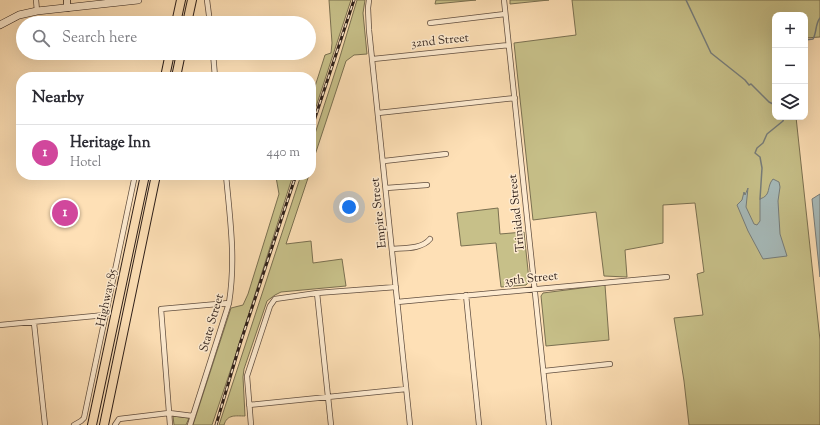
<!DOCTYPE html>
<html lang="en">
<head>
<meta charset="utf-8">
<style>
	body { margin:0; font-family:"Sorts Mill Goudy",serif; background:#f2f2f3; color:#2b2b33 }
	.controls { position:absolute; right:12px; top:12px; display:grid; overflow:hidden; border-radius:8px; box-shadow:0 4px 16px #0002 }
	.controls button { width:36px; height:36px; display:grid; place-items:center; padding:0; border:0; border-bottom:1px solid #e1e1e2; background:#fff; color:#2b2b33; font:20px sans-serif }
	.you { position:absolute; left:349px; top:207px; width:14px; height:14px; margin:-10px; border:3px solid #fff; border-radius:50%; background:#1a73e8; box-shadow:0 0 0 6px #1a73e833 }
	.badge { display:grid; place-items:center; width:26px; height:26px; border-radius:50%; background:#0f766e; color:#fff; font-size:13px; font-weight:700 }
	.pin { position:absolute; translate:-50% -50%; border:2px solid #fff; box-shadow:0 1px 4px #0006 }
	.list { margin:0; padding:0; list-style:none }
	h2 { display:flex; justify-content:space-between; align-items:center; height:52px; margin:0; padding:0 16px; font-size:17px }
	h2 small { font-size:13px; font-weight:400; color:#7c7c81 }
	.list li { display:grid; grid-template-columns:26px 1fr auto; gap:12px; align-items:center; box-sizing:border-box; height:56px; padding:0 16px; border-top:1px solid #e1e1e2 }
	.list b { display:block; font-size:15px; white-space:nowrap }
	.list p { margin:0; font-size:13px; white-space:nowrap; color:#7c7c81 }
	.list em { font-size:13px; font-style:normal; color:#7c7c81 }
	.icon { flex:none; width:22px; height:22px; fill:none; stroke:currentColor; stroke-width:2; stroke-linecap:round; stroke-linejoin:round }
	.map { position:relative; flex:none; width:820px; height:425px; overflow:hidden }
	.search { position:absolute; background:#fff; box-shadow:0 4px 16px #0002; left:16px; top:16px; width:300px; height:44px; display:flex; align-items:center; gap:10px; box-sizing:border-box; padding:0 14px; border-radius:22px; color:#7c7c81; font-size:15px }
	.panel { position:absolute; background:#fff; box-shadow:0 4px 16px #0002; left:16px; top:72px; width:300px; height:108px; border-radius:16px }
	.map>svg:first-child { display:block }
	.green { fill:#c7c089; stroke:#7a7051 }
	.water { fill:#a6baba; stroke:#767c7a }
	.lines { fill:none; stroke-linecap:round; stroke-linejoin:round }
	.stream { stroke:#767c7a; stroke-width:1.5 }
	.minor-casing { stroke:#624f40; stroke-width:6 }
	.tertiary-casing { stroke:#624f40; stroke-width:8 }
	.secondary-casing { stroke:#2e1f19; stroke-width:8 }
	.trunk-casing { stroke:#2e1f19; stroke-width:10 }
	.minor { stroke:#feebd0; stroke-width:4.5 }
	.tertiary { stroke:#feebd0; stroke-width:6 }
	.secondary { stroke:#feebd0; stroke-width:7 }
	.trunk { stroke:#fee0b6; stroke-width:8 }
	.rail-casing { stroke:#2e1f19; stroke-width:3 }
	.rail { stroke:#feebd0; stroke-width:1.5; stroke-dasharray:4.5; stroke-linecap:butt }
	.labels { text-anchor:middle; dominant-baseline:central; stroke-width:3; stroke-linejoin:round; paint-order:stroke }
	.street-label { font-size:12px; fill:#2e1f19; stroke:#feebd0 }
</style>
</head>
<body>
<div class="map">
<svg width="820" height="425" viewBox="0 0 820 425">
	<rect width="100%" height="100%" fill="#fee0b6"/>
	<filter id="stains"><feTurbulence type="fractalNoise" baseFrequency=".005" numOctaves="4"/><feColorMatrix values="0 0 0 0 .2 0 0 0 0 .09 0 0 0 0 .02 0 0 0 .5 -.17"/></filter>
	<radialGradient id="worn" r=".72"><stop offset=".6" stop-color="#630" stop-opacity="0"/><stop offset="1" stop-color="#630" stop-opacity=".3"/></radialGradient>
	<!-- green -->
	<path class="green" d="M 329,0 L 351,0 L 311,122 L 311,99 L 325,55 L 331,53 L 332,43 Z
		M 357,0 L 365,0 L 363,13 L 367,54 L 354,55 L 346,61 L 311,167 L 311,146 L 339,60 Z
		M 436,0 L 476,0 L 435,4 Z
		M 510,0 L 549,0 L 510,4 Z
		M 572,0 L 820,0 L 820,37 L 805,38 L 805,15 L 775,15 L 775,117 L 796,117 L 820,340 L 820,425 L 689,425 L 684,381 L 674,318 L 703,315 L 697,274 L 704,272 L 695,203 L 663,205 L 663,243 L 625,250 L 627,277 L 604,276 L 596,212 L 533,220 L 514,43 L 576,35 Z
		M 277,175 L 293,175 L 236,354 L 212,425 L 193,425 L 231,308 L 243,305 L 248,294 L 279,194 L 276,177 Z
		M 301,175 L 309,175 L 286,244 L 311,241 L 313,263 L 342,259 L 346,286 L 281,292 L 275,295 L 267,301 L 244,369 L 243,377 L 245,416 C 236,416 227,414 224,425 L 219,425 Z
		M 498,208 L 500,234 L 524,232 L 529,280 L 529,282 L 526,285 L 501,287 L 496,243 L 461,246 L 457,213 Z
		M 605,285 L 609,340 L 546,346 L 541,296 L 543,293 Z
		M 173,416 L 189,418 L 186,425 L 174,425 Z"/>
	<!-- water -->
	<path class="water" d="M 773,179 L 779,182 L 780,187 L 778,201 L 780,234 L 787,256 L 763,259 L 748,231 L 737,205 L 742,200 L 744,192 L 745,195 L 748,188 L 746,207 L 754,224 L 757,225 L 760,221 L 760,199 C 772,195 766,187 773,179 Z
		M 820,194 L 820,277 L 812,199 Z"/>
	<g class="lines">
		<!-- stream -->
		<path class="stream" d="M 686,0 L 711,53 L 745,80 L 749,85 L 751,84 L 769,102 L 775,105
			M 805,40 L 813,39 C 817,32 815,24 820,18
			M 760,199 L 762,168 L 760,157 L 755,153 L 757,148 L 763,143 L 767,134 L 783,121 L 784,117"/>
		<!-- minor casing -->
		<g class="minor-casing">
			<path id="minor" d="M 36,0 L 37,11
				M 207,0 L 210,23
				M 369,0 L 368,8 L 369,30 L 410,425
				M 504,0 L 549,425
				M 430,23 L 505,14
				M 213,53 L 215,77
				M 373,59 L 509,45
				M 378,113 L 515,98
				M 384,161 L 446,154
				M 386,188 L 427,185
				M 393,249 C 405,248 422,249 430,239
				M 317,293 L 331,425
				M 466,295 L 479,425
				M 397,302 L 667,277
				M 34,323 L 45,425
				M 0,325 L 105,315
				M 544,371 L 610,364
				M 249,405 L 406,389
				M 74,425 L 81,421 L 84,418 L 135,175
				M 115,425 L 119,419 L 169,413 L 193,416
				M 170,425 L 161,309 L 229,303
				M 190,425 L 229,303 C 236,259 230,219 226,175
				M 251,425 L 247,376 L 270,306 L 275,299 L 317,293 L 396,287"/>
		</g>
		<!-- tertiary casing -->
		<g class="tertiary-casing">
			<path id="tertiary" d="M 67,0 L 67,8"/>
		</g>
		<!-- secondary casing -->
		<g class="secondary-casing">
			<path id="secondary" d="M 0,25 L 19,15 L 37,11 L 138,0"/>
		</g>
		<!-- trunk casing -->
		<g class="trunk-casing">
			<path id="trunk" d="M 176,23 L 181,0
				M 187,23 L 192,0
				M 165,77 L 170,53
				M 176,77 L 181,53
				M 92,425 L 145,175
				M 104,425 L 156,175"/>
		</g>
		<!-- minor -->
		<use href="#minor" class="minor"/>
		<!-- tertiary -->
		<use href="#tertiary" class="tertiary"/>
		<!-- secondary -->
		<use href="#secondary" class="secondary"/>
		<!-- trunk -->
		<use href="#trunk" class="trunk"/>
		<!-- rail casing -->
		<g class="rail-casing">
			<path id="rail" d="M 311,130 L 354,0
				M 216,425 L 240,344 L 296,175"/>
		</g>
		<!-- rail -->
		<use href="#rail" class="rail"/>
	</g>
	<g class="labels">
		<!-- street labels -->
		<g class="street-label">
			<text transform="translate(440 41) rotate(-6)">32nd Street</text>
			<text transform="translate(379 213) rotate(-96)">Empire Street</text>
			<text transform="translate(517 213) rotate(-96)">Trinidad Street</text>
			<text transform="translate(531 279) rotate(-6)">35th Street</text>
			<text transform="translate(107 298) rotate(-78)">Highway 85</text>
			<text transform="translate(212 323) rotate(-74)">State Street</text>
		</g>
	</g>
	<rect width="100%" height="100%" filter="url(#stains)"/>
	<rect width="100%" height="100%" fill="url(#worn)"/>
</svg>
<div class="controls">
<button>+</button>
<button>−</button>
<button><svg class="icon" aria-label="layers" viewBox="0 0 24 24"><path d="M12 4l9 5-9 5-9-5zM3 14l9 5 9-5"/></svg></button>
</div>
<div class="you"></div>
<div class="pin badge" style="left:65px;top:213px;background:#d1479c">1</div>
<div class="search"><svg class="icon" aria-label="search" viewBox="0 0 24 24"><circle cx="10" cy="10" r="6"/><path d="M15 15l6 6"/></svg>Search here</div>
<section class="panel">
<h2>Nearby<small></small></h2>
<ul class="list">
<li><span class="badge" style="background:#d1479c">1</span><div><b>Heritage Inn</b><p>Hotel</p></div><em>440 m</em></li>
</ul>
</section>
</div>
</body>
</html>
